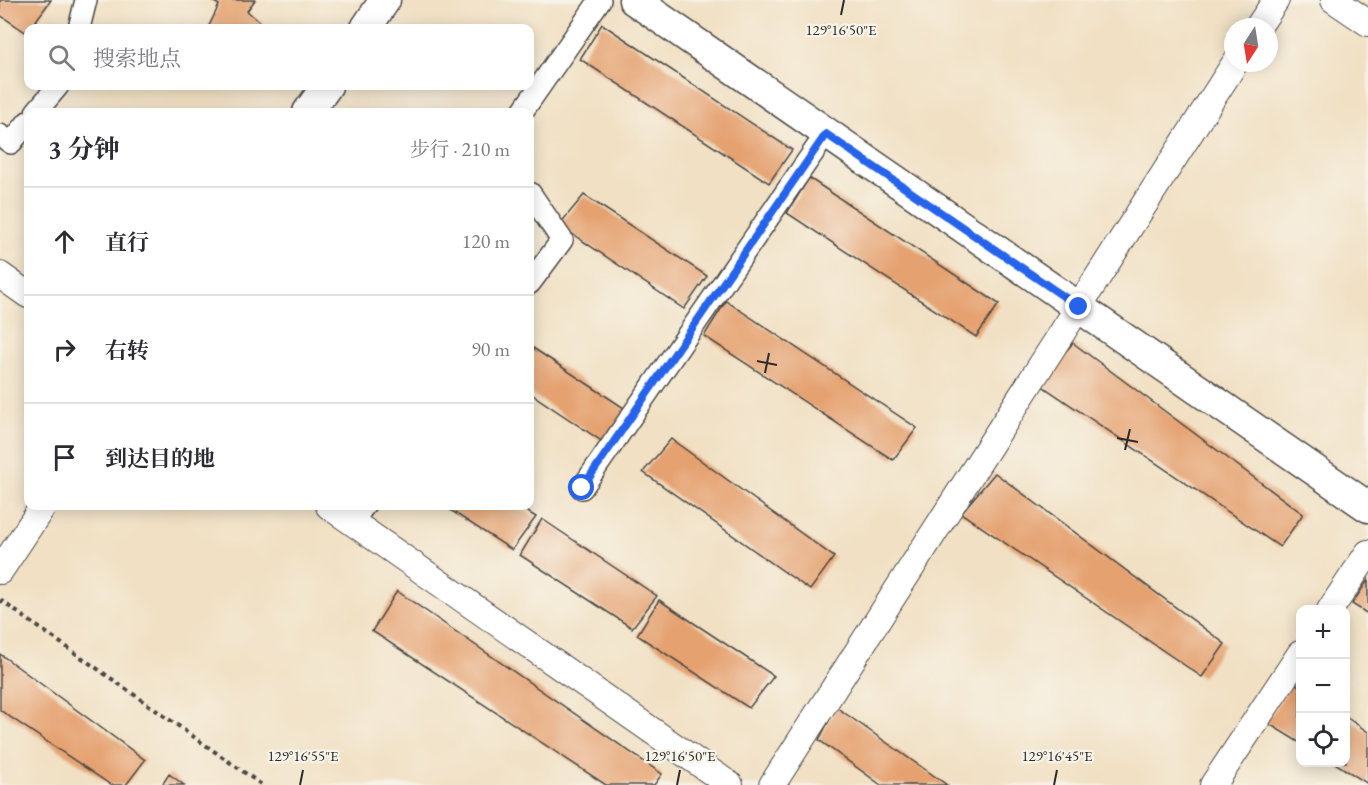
<!DOCTYPE html>
<html lang="zh">
<head>
<meta charset="utf-8">
<style>
	body { margin:0; font-family:"EB Garamond","Noto Serif SC",serif; background:#f2f2f3; color:#2b2b33 }
	.controls { position:absolute; right:18px; bottom:18px; display:grid; overflow:hidden; border-radius:12px; box-shadow:0 3px 15px #0003 }
	.controls button { width:54px; height:54px; display:grid; place-items:center; padding:0; border:0; border-bottom:2px solid #e1e1e2; background:#fff; color:#2b2b33; font:30px sans-serif }
	.compass { position:absolute; left:1224px; top:18px; width:54px; height:54px; border-radius:50%; background:#fff; box-shadow:0 3px 15px #0003; rotate:192deg }
	.stop { position:absolute; width:18px; height:18px; margin:-14px; border:4px solid #2563eb; border-radius:50%; background:#fff }
	.stop.end { background:#2563eb; border-color:#fff; box-shadow:0 2px 6px #0008 }
	.list { margin:0; padding:0; list-style:none }
	h2 { display:flex; justify-content:space-between; align-items:center; height:78px; margin:0; padding:0 24px; font-size:26px }
	h2 small { font-size:20px; font-weight:400; color:#7c7c81 }
	.list li { display:grid; grid-template-columns:39px 1fr auto; gap:18px; align-items:center; box-sizing:border-box; height:108px; padding:0 24px; border-top:2px solid #e1e1e2 }
	.list b { display:block; font-size:22px; white-space:nowrap }
	.list em { font-size:20px; font-style:normal; color:#7c7c81 }
	.icon { flex:none; width:33px; height:33px; fill:none; stroke:currentColor; stroke-width:2; stroke-linecap:round; stroke-linejoin:round }
	.map { position:relative; flex:none; width:1368px; height:785px; overflow:hidden }
	.search { position:absolute; background:#fff; box-shadow:0 3px 15px #0003; left:24px; top:24px; width:510px; height:66px; display:flex; align-items:center; gap:15px; box-sizing:border-box; padding:0 21px; border-radius:12px; color:#7c7c81; font-size:22px }
	.panel { position:absolute; background:#fff; box-shadow:0 3px 15px #0003; left:24px; top:108px; width:510px; height:402px; border-radius:12px }
	.map>svg:first-child { display:block }
	.building { fill:#e5a170 }
	.lines { fill:none; stroke-linecap:round; stroke-linejoin:round }
	.minor-casing { stroke:#494642; stroke-width:24 }
	.tertiary-casing { stroke:#494642; stroke-width:28 }
	.secondary-casing { stroke:#494642; stroke-width:33 }
	.path { stroke:#494642; stroke-width:4; stroke-dasharray:4.5 4.5; stroke-linecap:butt }
	.minor { stroke:#fff; stroke-width:21 }
	.tertiary { stroke:#fff; stroke-width:26 }
	.secondary { stroke:#fff; stroke-width:30 }
	.route { stroke:#2563eb; stroke-width:8 }
	.ticks { fill:none; stroke:#2b2b2b; stroke-width:2 }
	.ticks-label { font-size:15px; text-anchor:middle; fill:#2b2b2b; stroke:#f7f3e8; stroke-width:4.5; stroke-linejoin:round; paint-order:stroke }
</style>
</head>
<body>
<div class="map">
<svg width="1368" height="785" viewBox="0 0 1368 785">
	<rect width="100%" height="100%" fill="#f7f3e8"/>
	<filter id="ink" filterUnits="userSpaceOnUse"><feTurbulence type="fractalNoise" baseFrequency=".0167" numOctaves="2"/><feDisplacementMap in="SourceGraphic" scale="12" xChannelSelector="R" yChannelSelector="G"/><feConvolveMatrix kernelMatrix="1 2 1 2 8 2 1 2 1" color-interpolation-filters="sRGB"/></filter>
	<filter id="wash" filterUnits="userSpaceOnUse"><feTurbulence type="fractalNoise" baseFrequency=".008" numOctaves="4" result="noise"/><feDisplacementMap in="SourceGraphic" scale="24" xChannelSelector="R" yChannelSelector="G"/><feGaussianBlur stdDeviation="1.35" result="paint"/><feColorMatrix in="noise" values="0 0 0 0 0 0 0 0 0 0 0 0 0 0 0 0 0 1.4 0 .05"/><feComposite in="paint" operator="in"/></filter>
	<g filter="url(#wash)">
		<rect width="100%" height="100%" fill="#f1e0c3"/>
		<g id="blocks">
			<!-- building -->
			<path class="building" d="M 0,0 L 51,0 L 27,33 L 0,15 Z
				M 211,0 L 255,0 L 247,11 L 263,25 L 260,28 L 208,28 L 219,5 Z
				M 602,24 L 792,150 L 769,183 L 580,59 Z
				M 809,178 L 999,304 L 976,337 L 787,213 Z
				M 584,195 L 707,276 L 684,309 L 559,225 Z
				M 726,301 L 917,428 L 893,460 L 704,336 Z
				M 1073,343 L 1303,514 L 1280,547 L 1038,383 Z
				M 530,346 L 627,410 L 603,442 L 530,393 Z
				M 671,439 L 834,557 L 810,590 L 643,472 Z
				M 995,473 L 1225,644 L 1202,677 L 961,513 Z
				M 444,506 L 518,506 L 536,517 L 512,550 Z
				M 542,519 L 657,596 L 632,628 L 520,555 Z
				M 1368,580 L 1368,614 L 1352,604 Z
				M 397,591 L 662,774 L 654,785 L 606,785 L 372,631 Z
				M 659,600 L 774,676 L 749,708 L 637,635 Z
				M 0,654 L 145,760 L 126,785 L 111,785 L 0,710 Z
				M 1293,682 L 1300,687 L 1300,743 L 1266,722 Z
				M 836,707 L 947,785 L 881,785 L 819,740 Z
				M 1346,717 L 1368,732 L 1368,784 L 1333,762 L 1346,762 Z
				M 169,774 L 184,785 L 162,785 Z"/>
		</g>
	</g>
	<g filter="url(#ink)">
		<use href="#blocks" fill-opacity="0" stroke="#494642" stroke-width="1.5"/>
		<g class="lines">
			<!-- minor casing -->
			<g class="minor-casing">
				<path id="minor" d="M 79,28 L 86,0
					M 36,112 L 58,86
					M 522,112 L 600,0
					M 0,135 L 11,143 L 28,122
					M 530,193 L 562,240 L 530,283
					M 582,488 L 826,134
					M 352,522 L 364,506"/>
			</g>
			<!-- tertiary casing -->
			<g class="tertiary-casing">
				<path id="tertiary" d="M 1334,0 L 1368,23
					M 1258,27 L 1276,0
					M 0,275 L 28,295
					M 329,506 L 730,785
					M 0,571 L 43,506
					M 1330,610 L 1368,553
					M 772,785 L 1235,63
					M 1213,785 L 1300,654"/>
			</g>
			<!-- secondary casing -->
			<g class="secondary-casing">
				<path id="secondary" d="M 634,0 L 1368,507
					M 366,28 L 385,0
					M 308,112 L 327,86"/>
			</g>
			<!-- path -->
			<path class="path" d="M 0,600 L 262,785"/>
			<!-- minor -->
			<use href="#minor" class="minor"/>
			<!-- tertiary -->
			<use href="#tertiary" class="tertiary"/>
			<!-- secondary -->
			<use href="#secondary" class="secondary"/>
		</g>
	</g>
	<g class="lines" filter="url(#ink)">
		<!-- route -->
		<path class="route" d="M 582,488 L 826,134 L 1079,307"/>
	</g>
	<!-- ticks -->
	<path class="ticks" d="M 841,15 L 844,0M 757,361 L 777,365M 765,373 L 769,353M 1117,438 L 1138,442M 1125,450 L 1130,429M 300,785 L 303,770M 677,785 L 680,770M 1054,785 L 1057,770"/>
	<g class="ticks-label">
		<text x="841" y="35">129°16'50"E</text>
		<text x="303" y="761">129°16'55"E</text>
		<text x="680" y="761">129°16'50"E</text>
		<text x="1057" y="761">129°16'45"E</text>
	</g>
</svg>
<div class="controls">
<button>+</button>
<button>−</button>
<button><svg class="icon" aria-label="locate" viewBox="0 0 24 24"><circle cx="12" cy="12" r="6"/><path d="M12 2v4M12 18v4M2 12h4M18 12h4"/></svg></button>
</div>
<svg class="compass" viewBox="-18 -18 36 36"><path d="M0-13l5 13h-10z" fill="#e53935"/><path d="M0 13l5-13h-10z" fill="#7c7c81"/></svg>
<div class="stop" style="left:582px;top:488px"></div>
<div class="stop end" style="left:1079px;top:307px"></div>
<div class="search"><svg class="icon" aria-label="search" viewBox="0 0 24 24"><circle cx="10" cy="10" r="6"/><path d="M15 15l6 6"/></svg>搜索地点</div>
<section class="panel">
<h2>3 分钟<small>步行 · 210 m</small></h2>
<ul class="list">
<li><svg class="icon" aria-label="ahead" viewBox="0 0 24 24"><path d="M12 20V5M6 11l6-6 6 6"/></svg><div><b>直行</b></div><em>120 m</em></li>
<li><svg class="icon" aria-label="right" viewBox="0 0 24 24"><path d="M7 20v-9h11M14 6l5 5-5 5"/></svg><div><b>右转</b></div><em>90 m</em></li>
<li><svg class="icon" aria-label="arrive" viewBox="0 0 24 24"><path d="M6 21V4h12l-3 4 3 4H6"/></svg><div><b>到达目的地</b></div></li>
</ul>
</section>
</div>
</body>
</html>
